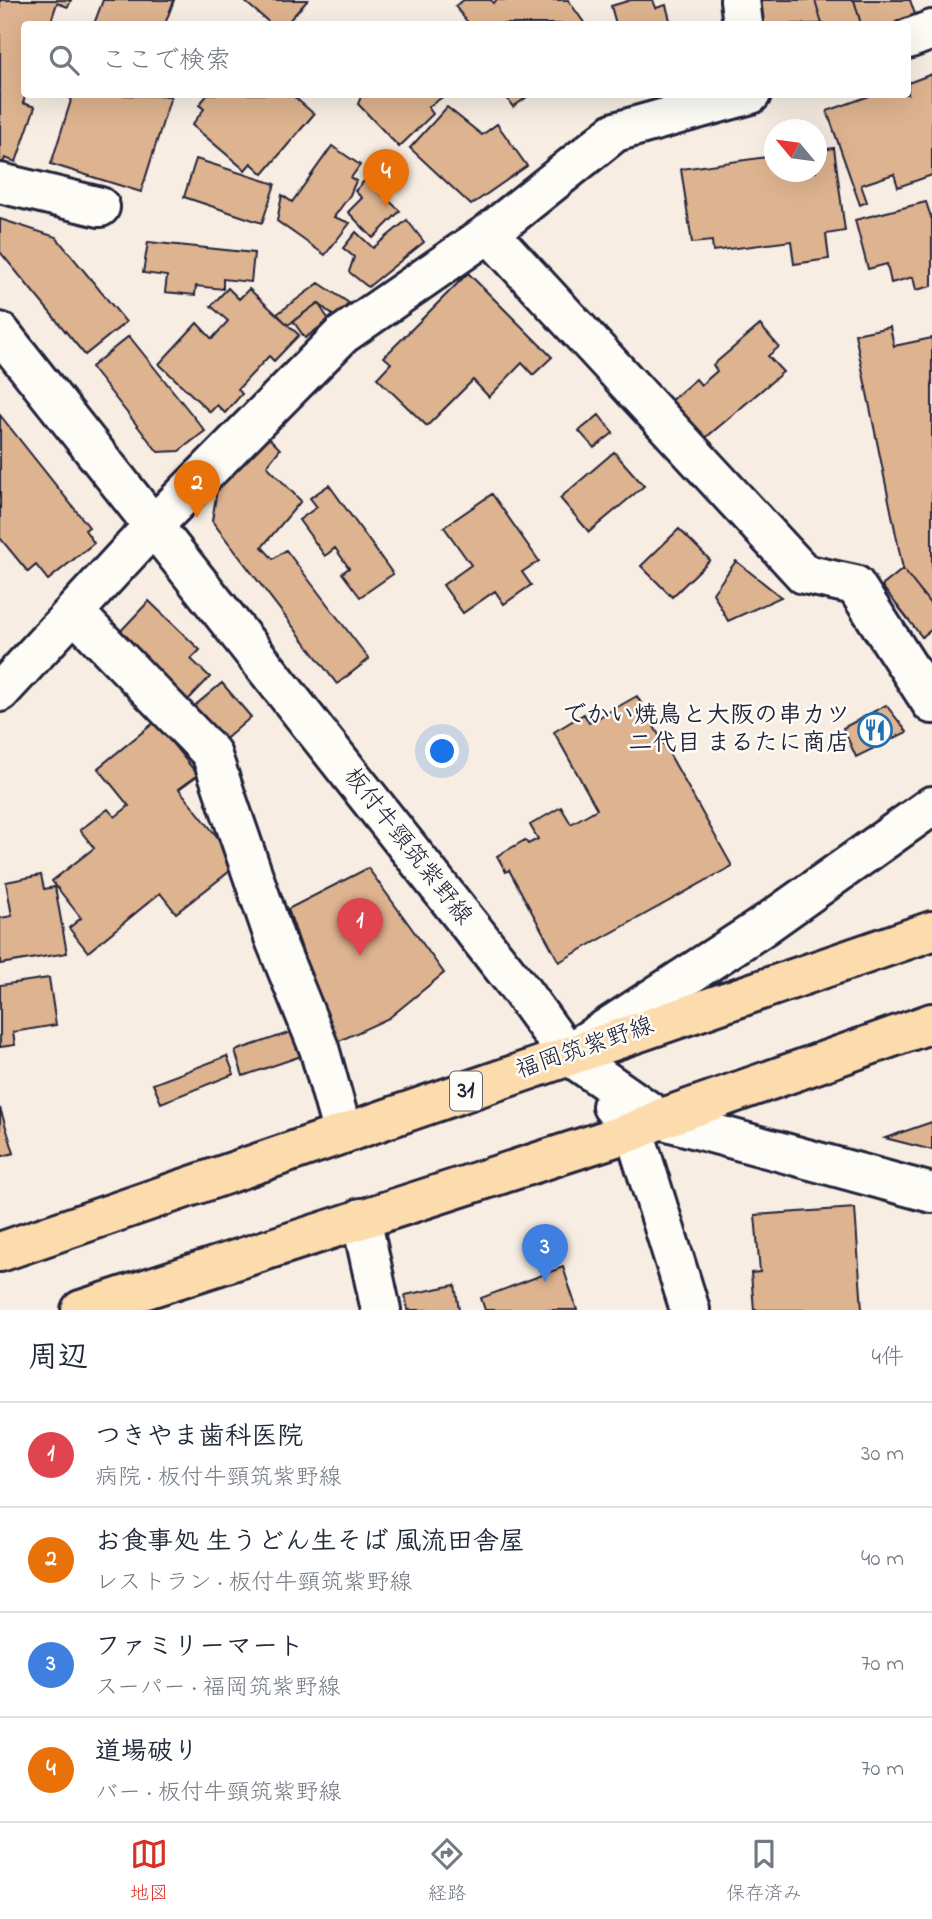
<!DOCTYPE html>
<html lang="ja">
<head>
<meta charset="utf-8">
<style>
	body { margin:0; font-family:"Indie Flower","Klee One",sans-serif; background:#f2f2f3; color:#1f2937 }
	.compass { position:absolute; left:764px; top:119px; width:63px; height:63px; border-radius:50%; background:#fff; box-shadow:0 7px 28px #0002; rotate:299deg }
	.you { position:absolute; left:443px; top:752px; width:24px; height:24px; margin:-18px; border:5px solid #fff; border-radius:50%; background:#1a73e8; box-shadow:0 0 0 10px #1a73e833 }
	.badge { display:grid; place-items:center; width:46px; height:46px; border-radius:50%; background:#d93025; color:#fff; font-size:23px; font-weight:700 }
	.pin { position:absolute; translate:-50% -58px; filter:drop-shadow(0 2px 4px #0008) }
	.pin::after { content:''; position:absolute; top:37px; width:24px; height:21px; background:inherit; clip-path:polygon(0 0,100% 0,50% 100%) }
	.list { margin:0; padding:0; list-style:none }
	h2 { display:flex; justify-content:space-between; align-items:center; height:91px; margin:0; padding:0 28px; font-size:30px }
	h2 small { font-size:23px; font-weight:400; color:#747a83 }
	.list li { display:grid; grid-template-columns:46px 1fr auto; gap:21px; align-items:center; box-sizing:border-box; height:105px; padding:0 28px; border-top:2px solid #e0e1e3 }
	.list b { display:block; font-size:26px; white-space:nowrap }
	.list p { margin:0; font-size:23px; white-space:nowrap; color:#747a83 }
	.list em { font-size:23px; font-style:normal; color:#747a83 }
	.icon { flex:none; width:38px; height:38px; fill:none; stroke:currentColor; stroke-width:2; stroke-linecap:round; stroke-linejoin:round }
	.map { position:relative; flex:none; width:932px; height:1310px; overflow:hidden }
	.search { position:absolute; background:#fff; box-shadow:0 7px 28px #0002; left:21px; right:21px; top:21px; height:77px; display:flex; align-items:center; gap:18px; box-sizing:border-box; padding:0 24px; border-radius:7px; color:#747a83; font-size:26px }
	.sheet { height:511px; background:#fff }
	nav { display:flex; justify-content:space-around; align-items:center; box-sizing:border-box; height:98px; border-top:2px solid #e0e1e3; background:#fff; font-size:19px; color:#747a83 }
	nav a { display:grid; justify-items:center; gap:4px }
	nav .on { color:#d93025 }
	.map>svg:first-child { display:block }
	.building { fill:#deb38f; stroke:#22223b; stroke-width:2 }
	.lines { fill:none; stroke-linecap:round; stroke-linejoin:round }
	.street-casing { stroke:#22223b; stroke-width:44 }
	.secondary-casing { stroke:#22223b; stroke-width:44 }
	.primary-casing { stroke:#22223b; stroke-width:44 }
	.street { stroke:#fdfcf7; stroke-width:38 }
	.secondary { stroke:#fdfcf7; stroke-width:38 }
	.primary { stroke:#fcdcac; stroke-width:38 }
	.labels { text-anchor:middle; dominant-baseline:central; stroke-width:5; stroke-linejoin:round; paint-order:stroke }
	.shield { fill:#fdfcf7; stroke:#646373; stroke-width:2 }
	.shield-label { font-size:23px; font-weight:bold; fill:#22223b }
	.poi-label { font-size:24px; font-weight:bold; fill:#22223b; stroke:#fdfcf7; text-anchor:end }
	.street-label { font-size:24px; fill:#22223b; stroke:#fdfcf7 }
</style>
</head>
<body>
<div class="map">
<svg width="932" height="1310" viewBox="0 0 932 1310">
	<rect width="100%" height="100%" fill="#f7ede2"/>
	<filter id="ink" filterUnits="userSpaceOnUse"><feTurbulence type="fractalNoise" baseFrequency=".0143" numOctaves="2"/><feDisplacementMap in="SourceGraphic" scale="14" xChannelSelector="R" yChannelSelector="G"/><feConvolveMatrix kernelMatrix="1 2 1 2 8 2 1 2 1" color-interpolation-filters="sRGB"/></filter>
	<g filter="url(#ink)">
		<!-- building -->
		<path class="building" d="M 0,0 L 71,0 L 68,7 L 57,3 L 50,24 L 24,24 L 26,94 L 23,103 L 35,107 L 16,162 L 5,158 L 0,169 Z
			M 103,0 L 174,0 L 165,24 L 94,24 Z
			M 243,0 L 308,0 L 286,24 L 271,24 Z
			M 464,0 L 491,0 L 493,3 L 497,0 L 568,0 L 585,24 L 469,24 L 455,6 Z
			M 631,0 L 653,0 L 656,8 L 666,5 L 671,24 L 616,24 L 611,6 Z
			M 749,0 L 815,0 L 822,24 L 750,24 Z
			M 815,0 L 854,0 L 861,24 L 822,24 Z
			M 854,0 L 910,0 L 916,17 L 895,24 L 861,24 Z
			M 932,74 L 932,175 L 898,187 L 894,174 L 861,185 L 867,202 L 860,205 L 827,111 L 875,94 L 908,94 L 908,83 Z
			M 73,94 L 171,96 L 141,192 L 51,164 Z
			M 208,94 L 291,94 L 314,114 L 263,174 L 251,163 L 245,170 L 192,125 L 204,109 L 199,105 Z
			M 362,94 L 447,94 L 428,107 L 433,114 L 399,147 L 358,104 Z
			M 504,94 L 531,94 L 513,107 Z
			M 447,107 L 482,135 L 497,124 L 527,166 L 471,205 L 410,148 Z
			M 332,146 L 360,165 L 351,178 L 356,181 L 350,195 L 334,217 L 350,223 L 325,255 L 277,221 L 282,195 L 292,202 Z
			M 834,148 L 845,231 L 826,234 L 829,259 L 794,264 L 791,241 L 713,251 L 712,241 L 692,243 L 681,169 L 774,156 L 774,172 L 816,172 L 816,151 Z
			M 196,159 L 275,184 L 262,223 L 184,197 Z
			M 366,179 L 400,211 L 373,238 L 348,212 L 362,198 L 355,191 Z
			M 926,202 L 932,220 L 932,286 L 916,290 L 913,277 L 891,283 L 887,264 L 868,269 L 855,220 Z
			M 0,219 L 56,237 L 126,322 L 85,355 L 0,252 Z
			M 407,220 L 424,242 L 368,287 L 349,272 L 354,257 L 343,248 L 356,232 L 373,248 Z
			M 148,242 L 254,253 L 251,282 L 223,279 L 223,289 L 196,286 L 195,295 L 165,292 L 167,276 L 143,273 Z
			M 468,273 L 552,357 L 533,375 L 522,363 L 489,397 L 473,380 L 427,426 L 377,378 L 391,363 L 384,357 Z
			M 319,283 L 349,303 L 336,318 L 318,303 L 288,325 L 277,314 Z
			M 228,288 L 239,299 L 249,289 L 299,335 L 274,361 L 269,356 L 238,389 L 242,394 L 225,413 L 217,405 L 210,412 L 159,364 L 197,323 L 212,339 L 228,321 L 211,306 Z
			M 318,303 L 329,320 L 305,338 L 293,321 Z
			M 760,325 L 779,347 L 768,356 L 783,372 L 696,446 L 663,407 L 696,379 L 701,385 L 717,371 L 713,365 Z
			M 890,327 L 894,346 L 932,338 L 932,606 L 903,569 L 855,334 Z
			M 129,336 L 205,431 L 179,451 L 158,452 L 91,367 Z
			M 0,415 L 89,527 L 85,530 L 94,543 L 48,580 L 36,565 L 28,572 L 0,538 Z
			M 599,415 L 613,433 L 594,448 L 579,431 Z
			M 265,434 L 280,449 L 267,466 L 301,501 L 262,547 L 273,559 L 286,550 L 369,659 L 337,684 L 212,521 L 218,483 Z
			M 614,452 L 644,486 L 589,532 L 560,498 Z
			M 329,485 L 393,574 L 360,597 L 342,573 L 349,568 L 335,548 L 325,556 L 299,520 L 317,507 L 310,498 Z
			M 492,494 L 539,561 L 522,572 L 531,585 L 504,604 L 495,591 L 463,613 L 443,585 L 471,565 L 444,527 Z
			M 679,529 L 710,560 L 672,597 L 641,566 Z
			M 736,561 L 781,597 L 728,621 L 713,593 Z
			M 903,569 L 932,606 L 932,629 L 922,637 L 882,586 Z
			M 149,601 L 200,650 L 191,659 L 210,677 L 186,702 L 116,636 Z
			M 222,683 L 251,717 L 221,743 L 192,708 Z
			M 637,696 L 732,866 L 559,962 L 509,870 L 506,872 L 497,856 L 525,840 L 528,844 L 538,839 L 530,825 L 561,807 L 571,824 L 597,809 L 554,732 L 584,714 L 589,723 Z
			M 886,705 L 907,732 L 856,757 L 843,728 Z
			M 155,722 L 198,775 L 179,789 L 239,864 L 176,913 L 160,893 L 88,952 L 69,928 L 81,918 L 52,881 L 94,848 L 80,830 L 108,809 L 115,817 L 129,806 L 98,768 Z
			M 368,868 L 444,973 L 389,1018 L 335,1043 L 288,909 Z
			M 41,875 L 44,889 L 55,887 L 67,953 L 0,964 L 0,918 L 12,916 L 6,882 Z
			M 49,978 L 56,1025 L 13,1032 L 15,1045 L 0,1047 L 0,985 Z
			M 297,1030 L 304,1055 L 243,1076 L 235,1051 Z
			M 227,1056 L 234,1074 L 161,1103 L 153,1084 Z
			M 0,1108 L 14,1153 L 0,1157 Z
			M 932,1122 L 932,1150 L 885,1138 Z
			M 855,1208 L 862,1310 L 754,1310 L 751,1273 L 760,1272 L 755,1215 Z
			M 563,1267 L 577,1310 L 485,1310 L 481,1298 Z
			M 455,1285 L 459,1310 L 408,1310 L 405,1295 Z"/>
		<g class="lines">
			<!-- street casing -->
			<g class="street-casing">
				<path id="street" d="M 740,0 L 743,24
					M 908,39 L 932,30
					M 0,183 L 100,207
					M 489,233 L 804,574 L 855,585 L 932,704
					M 74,612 L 211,753 L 274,937 L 319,1048 L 343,1134
					M 0,692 L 154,525 L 342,335 L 489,233 L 615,132 L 751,94
					M 361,1218 L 381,1310"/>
			</g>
			<!-- secondary casing -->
			<g class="secondary-casing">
				<path id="secondary" d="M 0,332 L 520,989 L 567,1054 L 660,1119 L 932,1193
					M 584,1043 L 759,929 L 932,806
					M 612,1106 L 634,1131 L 690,1310"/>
			</g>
			<!-- primary casing -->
			<g class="primary-casing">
				<path id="primary" d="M 0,1252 C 311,1145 621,1036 932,931
					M 81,1310 L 634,1131 L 660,1119 L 932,1023"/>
			</g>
			<!-- street -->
			<use href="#street" class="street"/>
			<!-- secondary -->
			<use href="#secondary" class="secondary"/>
			<!-- primary -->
			<use href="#primary" class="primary"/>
		</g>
	</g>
	<!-- icons -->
	<defs>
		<g id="restaurant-ring" transform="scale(1.75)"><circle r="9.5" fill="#fdfcf7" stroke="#1f6fb2" stroke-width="1.5"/><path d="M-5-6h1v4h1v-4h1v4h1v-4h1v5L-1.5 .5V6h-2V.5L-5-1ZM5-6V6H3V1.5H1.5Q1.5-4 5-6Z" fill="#1f6fb2"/></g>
	</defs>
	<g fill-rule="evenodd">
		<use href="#restaurant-ring" x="875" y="730"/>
	</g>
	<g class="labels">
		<!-- shield labels -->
		<rect class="shield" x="450" y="1071.5" width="32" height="39" rx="5"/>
		<g class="shield-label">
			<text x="466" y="1091">31</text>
		</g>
		<!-- poi labels -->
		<g class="poi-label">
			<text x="850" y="716">でかい焼鳥と大阪の串カツ<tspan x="850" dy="28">二代目 まるたに商店</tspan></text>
		</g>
		<!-- street labels -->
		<g class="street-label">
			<text transform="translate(407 847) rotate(52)">板付牛頸筑紫野線</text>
			<text transform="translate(585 1049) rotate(-19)">福岡筑紫野線</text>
		</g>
	</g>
</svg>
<svg class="compass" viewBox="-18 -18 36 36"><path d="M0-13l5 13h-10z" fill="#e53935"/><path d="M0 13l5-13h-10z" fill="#747a83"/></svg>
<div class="you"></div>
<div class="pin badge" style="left:360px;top:956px;background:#e0444e">1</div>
<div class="pin badge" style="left:197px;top:518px;background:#e8710a">2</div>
<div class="pin badge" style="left:545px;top:1282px;background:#3f7fe0">3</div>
<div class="pin badge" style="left:386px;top:207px;background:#e8710a">4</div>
<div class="search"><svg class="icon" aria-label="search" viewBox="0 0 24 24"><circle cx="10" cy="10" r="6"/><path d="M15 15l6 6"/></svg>ここで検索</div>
</div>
<section class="sheet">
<h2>周辺<small>4件</small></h2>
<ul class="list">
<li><span class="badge" style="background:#e0444e">1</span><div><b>つきやま歯科医院</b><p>病院 · 板付牛頸筑紫野線</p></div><em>30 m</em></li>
<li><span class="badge" style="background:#e8710a">2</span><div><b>お食事処 生うどん生そば 風流田舎屋</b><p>レストラン · 板付牛頸筑紫野線</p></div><em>40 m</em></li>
<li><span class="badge" style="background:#3f7fe0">3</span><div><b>ファミリーマート</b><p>スーパー · 福岡筑紫野線</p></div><em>70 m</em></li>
<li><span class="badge" style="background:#e8710a">4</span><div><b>道場破り</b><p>バー · 板付牛頸筑紫野線</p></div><em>70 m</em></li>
</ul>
</section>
<nav>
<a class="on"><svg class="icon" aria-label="map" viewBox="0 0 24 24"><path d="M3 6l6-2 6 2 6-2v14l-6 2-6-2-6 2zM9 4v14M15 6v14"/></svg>地図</a>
<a><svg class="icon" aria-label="directions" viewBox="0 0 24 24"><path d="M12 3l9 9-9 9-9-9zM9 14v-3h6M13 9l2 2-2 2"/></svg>経路</a>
<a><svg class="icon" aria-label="saved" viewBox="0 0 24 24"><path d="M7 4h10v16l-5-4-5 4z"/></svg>保存済み</a>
</nav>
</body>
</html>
